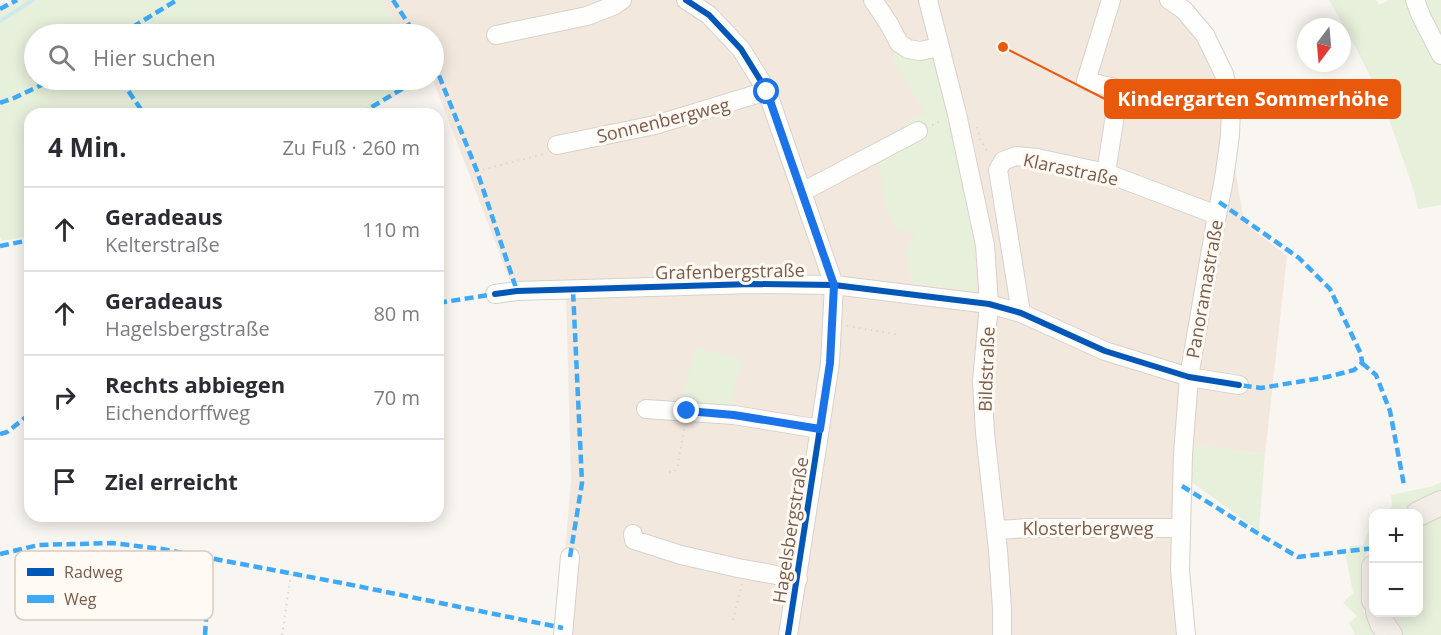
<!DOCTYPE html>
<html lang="de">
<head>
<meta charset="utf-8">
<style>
	body { margin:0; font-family:"Open Sans",sans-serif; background:#f7f7f7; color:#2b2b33 }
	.controls { position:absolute; right:18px; bottom:18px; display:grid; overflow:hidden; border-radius:12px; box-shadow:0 3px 15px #0003 }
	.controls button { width:54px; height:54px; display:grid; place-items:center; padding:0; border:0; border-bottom:2px solid #e1e1e2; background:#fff; color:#2b2b33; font:30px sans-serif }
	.compass { position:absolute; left:1297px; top:18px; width:54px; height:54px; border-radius:50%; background:#fff; box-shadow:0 3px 15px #0003; rotate:196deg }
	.stop { position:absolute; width:18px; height:18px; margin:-14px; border:4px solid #1a73e8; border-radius:50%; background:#fff }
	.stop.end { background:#1a73e8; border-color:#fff; box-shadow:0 2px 6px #0008 }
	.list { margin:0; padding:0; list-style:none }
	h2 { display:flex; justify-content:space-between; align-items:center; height:78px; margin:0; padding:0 24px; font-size:26px }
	h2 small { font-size:20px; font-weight:400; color:#7c7c81 }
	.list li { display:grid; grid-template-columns:39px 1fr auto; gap:18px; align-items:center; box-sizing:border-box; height:84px; padding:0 24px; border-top:2px solid #e1e1e2 }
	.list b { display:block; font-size:22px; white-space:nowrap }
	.list p { margin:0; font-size:20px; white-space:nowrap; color:#7c7c81 }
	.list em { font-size:20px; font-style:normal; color:#7c7c81 }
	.icon { flex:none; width:33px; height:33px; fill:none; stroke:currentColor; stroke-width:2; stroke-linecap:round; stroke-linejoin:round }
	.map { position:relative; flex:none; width:1441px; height:635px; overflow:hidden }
	.search { position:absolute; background:#fff; box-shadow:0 3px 15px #0003; left:24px; top:24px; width:420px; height:66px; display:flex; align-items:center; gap:15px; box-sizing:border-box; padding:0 21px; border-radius:33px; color:#7c7c81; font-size:22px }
	.panel { position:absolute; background:#fff; box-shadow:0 3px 15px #0003; left:24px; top:108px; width:420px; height:414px; border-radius:18px }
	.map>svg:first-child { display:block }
	.residential { fill:#f2e8de }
	.green { fill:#e7f0db }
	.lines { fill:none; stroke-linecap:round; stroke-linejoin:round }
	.stream { stroke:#d0e8ea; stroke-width:4 }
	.minor-casing { stroke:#d7d1cb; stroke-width:20 }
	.major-casing { stroke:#dad1cc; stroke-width:26 }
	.path { stroke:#dcd5d0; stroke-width:2; stroke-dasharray:1.5 4.5; stroke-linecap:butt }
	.minor { stroke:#fefefd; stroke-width:18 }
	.major { stroke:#f3eee8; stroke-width:24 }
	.quiet { stroke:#3fa9f5; stroke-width:4.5; stroke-dasharray:9 4.5; stroke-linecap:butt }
	.cycleway-casing { stroke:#fffaf3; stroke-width:10 }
	.cycleway { stroke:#0057b8; stroke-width:6 }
	.route { stroke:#1a73e8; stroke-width:8 }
	.labels { text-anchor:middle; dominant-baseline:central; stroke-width:6; stroke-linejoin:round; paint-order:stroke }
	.street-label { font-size:18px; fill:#7a5c4d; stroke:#fffaf3 }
	.key { fill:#fffaf3; stroke:#d7cbc1; stroke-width:1.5 }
	.key-label { font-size:16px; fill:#7a5c4d }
	.leader { fill:none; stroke:#e8590c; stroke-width:2 }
	.callout-dot { fill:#e8590c; stroke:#fffaf3; stroke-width:2 }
	.callout { fill:#e8590c; stroke:#e8590c; stroke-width:2 }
	.callout-label { font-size:20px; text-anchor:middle; font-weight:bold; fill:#fff }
</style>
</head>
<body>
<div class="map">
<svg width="1441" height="635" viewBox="0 0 1441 635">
	<rect width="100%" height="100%" fill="#f9f5f0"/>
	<!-- residential -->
	<path class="residential" d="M 382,0 L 1182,0 L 1212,35 L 1233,155 L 1244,223 L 1287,256 L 1265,454 L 1190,444 L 1183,543 L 1193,635 L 558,635 L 571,480 L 566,293 L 517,299 L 433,80 L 434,34 L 405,34 Z"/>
	<!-- green -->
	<path class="green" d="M 17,0 L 382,0 L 405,34 L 34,34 L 34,80 L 424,80 L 361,114 L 30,114 L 30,236 L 2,241 L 0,236 L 0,9 Z
		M 1329,0 L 1376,0 L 1379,5 L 1389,0 L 1441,0 L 1441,205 L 1418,209 L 1414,191 L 1383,102 L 1357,50 Z
		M 894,52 L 912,60 L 929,60 L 939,70 L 980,249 L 976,271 L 976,292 L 912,283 L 905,251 L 916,234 L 897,230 L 888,213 L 877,161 L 911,140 L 902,124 L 926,113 L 892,58 Z
		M 696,347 L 742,360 L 729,410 L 679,406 Z
		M 1190,444 L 1265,454 L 1259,531 L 1189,480 Z
		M 1441,482 L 1441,492 L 1402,510 L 1398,513 L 1385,514 L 1392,507 L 1391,495 L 1433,486 Z
		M 1441,517 L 1441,635 L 1403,635 L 1391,613 L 1418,612 L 1419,527 Z
		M 1373,524 L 1373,543 L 1366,553 L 1362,573 L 1361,590 L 1364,613 L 1376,635 L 1355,635 L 1349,623 L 1357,616 L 1343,603 L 1353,593 L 1346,557 L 1350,546 L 1363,545 L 1369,529 Z"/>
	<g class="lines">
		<!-- stream -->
		<path class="stream" d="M 0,21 L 33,0"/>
		<!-- minor casing -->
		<g class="minor-casing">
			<path id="minor" d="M 686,0 L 709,15 L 741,49 L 767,91 L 834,285 L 830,363 L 788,635
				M 873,0 L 889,24 L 899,43 L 908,49 L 920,51 L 939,47
				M 928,0 L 957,114 L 985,245 L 989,304 L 982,381 L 985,433 L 998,550 L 1002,609 L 1002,635
				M 1169,0 L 1184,10 L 1205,35 L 1224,74 L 1231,106 L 1230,136 L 1224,179 L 1217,215 L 1189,377 L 1183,454 L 1180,570 L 1186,635
				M 1415,0 L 1421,16 L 1441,55
				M 496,35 L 587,16 L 615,5 L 622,0
				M 557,145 L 655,125 L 767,91
				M 1106,173 L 1119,89 L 1086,81 L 1111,0
				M 802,192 L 918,131
				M 495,294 L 517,291 L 752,284 L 834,285 L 989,304 L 1021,313 L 1105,351 L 1189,377 L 1239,385
				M 1021,313 L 998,170 L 1003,161 L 1016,156 L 1037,158 L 1106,173 L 1217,215
				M 646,409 L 734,415 L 820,429
				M 996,530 L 1030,528 L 1181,528
				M 633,534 L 634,540 L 681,555 L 738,568 L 798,579
				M 563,635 L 570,557"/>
		</g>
		<!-- major casing -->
		<g class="major-casing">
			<path id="major" d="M 1418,514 L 1441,503
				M 1374,567 L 1374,600
				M 1378,612 L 1382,623 L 1390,635"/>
		</g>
		<!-- path -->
		<path class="path" d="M 932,125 L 943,120
			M 977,127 L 980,139 L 989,154
			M 477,171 L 544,154
			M 847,326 L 900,335
			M 669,472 L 674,472 L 677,468 L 685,426
			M 733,620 L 742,584
			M 282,635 L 291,574"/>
		<!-- minor -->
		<use href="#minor" class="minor"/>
		<!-- major -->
		<use href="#major" class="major"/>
		<!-- quiet -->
		<path class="quiet" d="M 393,0 L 415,34
			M 0,9 L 17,0
			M 121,34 L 177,0
			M 434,63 L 477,171 L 517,291
			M 121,80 L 144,114
			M 0,103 L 14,98 L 52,80
			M 360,114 L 417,80
			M 1219,202 L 1299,258 L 1330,289 L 1361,354 L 1362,363 L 1354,370 L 1327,377 L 1261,388 L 1239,385
			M 0,246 L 30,240
			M 438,303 L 495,294
			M 1362,363 L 1376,375 L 1390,411 L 1404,485
			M 0,434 L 7,432 L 30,414
			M 1182,486 L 1262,536 L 1298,557 L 1374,548
			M 0,554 L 39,545 L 112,543 L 162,549 L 347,584 L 563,628
			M 570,557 L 582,483 L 573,290
			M 205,635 L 210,558"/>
		<!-- cycleway casing -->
		<g class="cycleway-casing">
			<path id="cycleway" d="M 686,0 L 709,15 L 741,49 L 767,91 L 834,285 L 830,363 L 788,635
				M 495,294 L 517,291 L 752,284 L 834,285 L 989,304 L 1021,313 L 1105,351 L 1189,377 L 1239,385"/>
		</g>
		<!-- cycleway -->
		<use href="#cycleway" class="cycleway"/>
	</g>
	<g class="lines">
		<!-- route -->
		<path class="route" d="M 687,411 L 734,415 L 820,429 L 830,363 L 834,285 L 767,92"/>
	</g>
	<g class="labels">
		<!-- street labels -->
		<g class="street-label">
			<text transform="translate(663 120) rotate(-14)">Sonnenbergweg</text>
			<text transform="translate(1071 169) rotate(12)">Klarastraße</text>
			<text transform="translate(730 271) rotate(-1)">Grafenbergstraße</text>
			<text transform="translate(1204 289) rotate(-80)">Panoramastraße</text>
			<text transform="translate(986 369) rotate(-88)">Bildstraße</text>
			<text x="1088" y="528">Klosterbergweg</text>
			<text transform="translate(790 530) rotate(-81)">Hagelsbergstraße</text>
		</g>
	</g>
	<!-- legend -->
	<rect x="15" y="551" width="198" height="69" rx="9" class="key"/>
	<rect x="27" y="568" width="27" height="8" fill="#0057b8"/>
	<rect x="27" y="595" width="27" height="8" fill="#3fa9f5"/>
	<g class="key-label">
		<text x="64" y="578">Radweg</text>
		<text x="64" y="605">Weg</text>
	</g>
	<!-- callouts -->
	<path class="leader" d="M1003 47L1105 99"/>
	<circle class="callout-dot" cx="1003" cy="47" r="6"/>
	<rect class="callout" x="1105" y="80" width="295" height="38" rx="6"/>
	<g class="callout-label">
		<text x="1253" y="106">Kindergarten Sommerhöhe</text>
	</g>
</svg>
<div class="controls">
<button>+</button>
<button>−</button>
</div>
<svg class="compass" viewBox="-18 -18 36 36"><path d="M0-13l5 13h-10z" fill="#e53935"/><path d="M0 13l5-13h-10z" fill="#7c7c81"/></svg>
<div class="stop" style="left:767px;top:92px"></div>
<div class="stop end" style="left:687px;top:411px"></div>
<div class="search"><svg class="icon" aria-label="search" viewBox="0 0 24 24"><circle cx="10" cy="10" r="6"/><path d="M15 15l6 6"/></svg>Hier suchen</div>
<section class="panel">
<h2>4 Min.<small>Zu Fuß · 260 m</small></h2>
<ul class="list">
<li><svg class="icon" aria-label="ahead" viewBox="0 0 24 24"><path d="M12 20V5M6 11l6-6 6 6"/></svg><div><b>Geradeaus</b><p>Kelterstraße</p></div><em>110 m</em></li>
<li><svg class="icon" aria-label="ahead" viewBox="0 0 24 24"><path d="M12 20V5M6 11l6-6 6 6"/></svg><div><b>Geradeaus</b><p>Hagelsbergstraße</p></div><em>80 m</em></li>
<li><svg class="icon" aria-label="right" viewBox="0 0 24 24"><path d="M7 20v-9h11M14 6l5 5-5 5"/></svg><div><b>Rechts abbiegen</b><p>Eichendorffweg</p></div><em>70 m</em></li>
<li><svg class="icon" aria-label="arrive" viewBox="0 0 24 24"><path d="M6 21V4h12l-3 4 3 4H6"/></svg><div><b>Ziel erreicht</b></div></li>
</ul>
</section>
</div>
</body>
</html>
